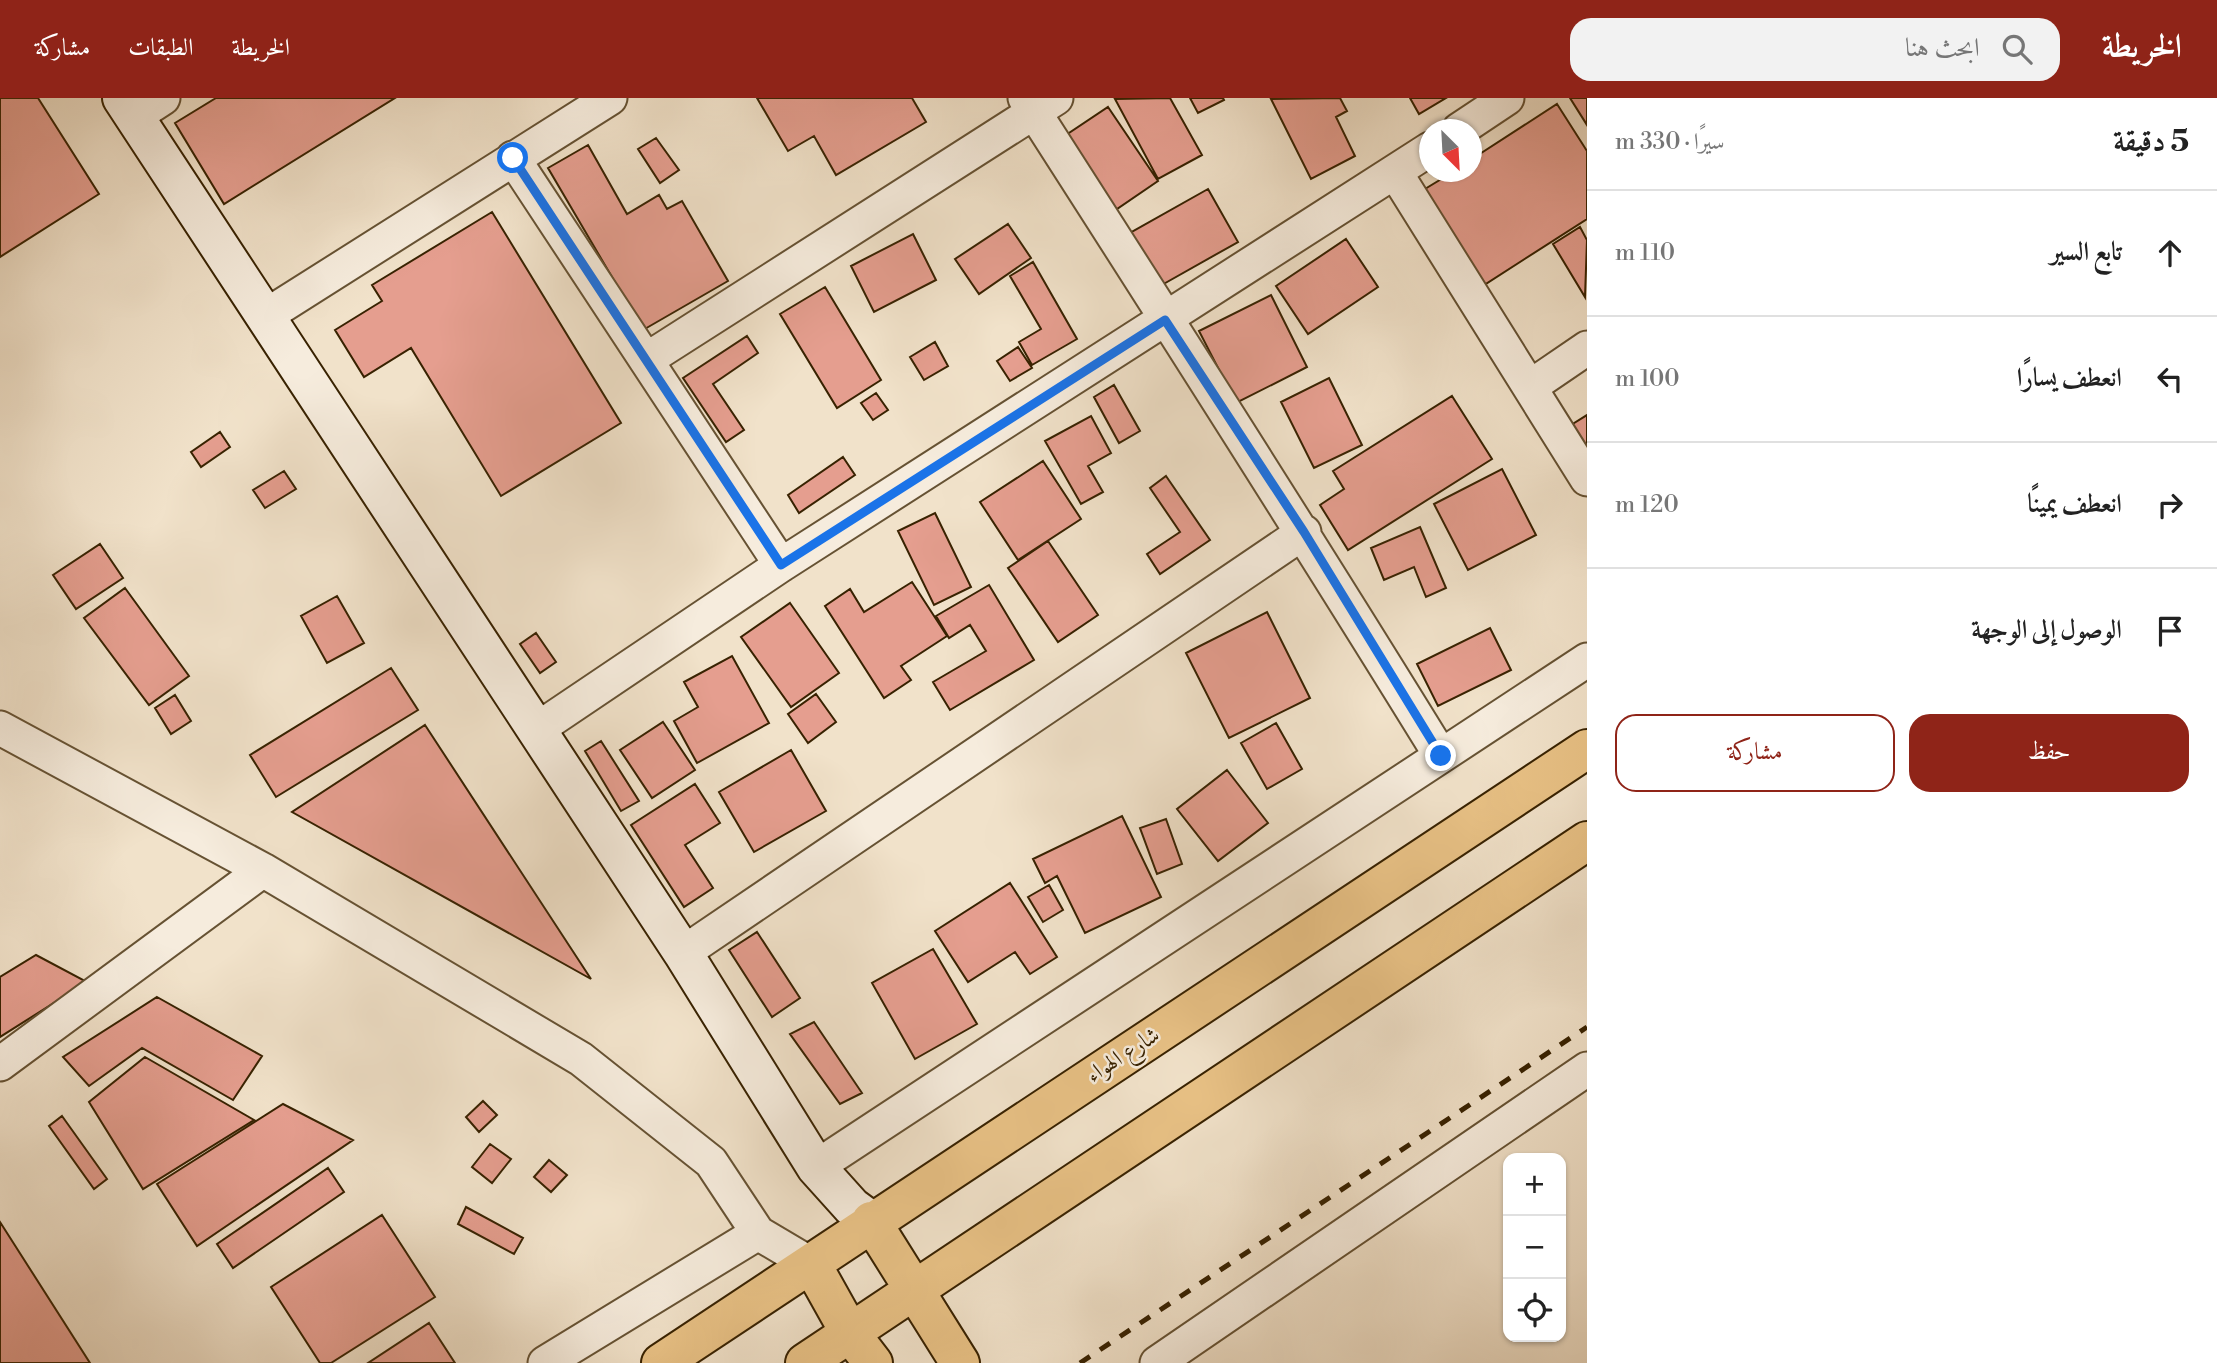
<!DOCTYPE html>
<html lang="ar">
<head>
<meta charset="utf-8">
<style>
	body { margin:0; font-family:"Libre Bodoni",Amiri,serif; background:#f2f2f2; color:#222; direction:rtl }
	.controls { position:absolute; right:21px; bottom:21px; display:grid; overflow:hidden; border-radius:14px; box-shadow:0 2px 5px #0004 }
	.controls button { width:63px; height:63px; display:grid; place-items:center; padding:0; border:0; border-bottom:2px solid #e0e0e0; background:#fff; color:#222; font:35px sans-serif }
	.compass { position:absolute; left:1419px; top:21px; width:63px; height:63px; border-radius:50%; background:#fff; box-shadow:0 2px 5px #0004; rotate:156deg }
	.stop { position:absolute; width:21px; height:21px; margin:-16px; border:5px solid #1a73e8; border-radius:50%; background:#fff }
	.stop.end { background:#1a73e8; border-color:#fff; box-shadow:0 2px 7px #0008 }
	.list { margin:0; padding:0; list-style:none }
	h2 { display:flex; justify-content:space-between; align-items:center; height:91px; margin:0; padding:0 28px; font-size:30px }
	h2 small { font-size:23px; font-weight:400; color:#767676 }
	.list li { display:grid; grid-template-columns:46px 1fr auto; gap:21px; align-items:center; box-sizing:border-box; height:126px; padding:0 28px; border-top:2px solid #e0e0e0 }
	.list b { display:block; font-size:26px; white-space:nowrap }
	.list em { font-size:23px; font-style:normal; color:#767676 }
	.actions { display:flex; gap:14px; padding:21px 28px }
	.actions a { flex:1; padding:16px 0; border:2px solid #8f2418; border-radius:21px; text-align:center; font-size:24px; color:#8f2418 }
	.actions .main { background:#8f2418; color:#fff }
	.icon { flex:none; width:38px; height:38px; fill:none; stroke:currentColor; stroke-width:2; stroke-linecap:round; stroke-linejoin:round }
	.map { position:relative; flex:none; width:1587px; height:1265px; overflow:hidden; direction:ltr }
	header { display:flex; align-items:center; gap:42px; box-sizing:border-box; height:98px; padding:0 35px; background:#8f2418; color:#fff }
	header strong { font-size:33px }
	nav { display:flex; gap:38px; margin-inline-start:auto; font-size:24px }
	.search { width:490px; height:63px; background:#f2f2f2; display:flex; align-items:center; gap:18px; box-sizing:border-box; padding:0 24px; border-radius:21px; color:#767676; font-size:26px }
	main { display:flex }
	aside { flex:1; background:#fff }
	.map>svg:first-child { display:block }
	.building { fill:#e59e8f; stroke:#382201; stroke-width:2 }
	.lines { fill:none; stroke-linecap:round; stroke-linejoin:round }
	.street-casing { stroke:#665233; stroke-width:37 }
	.secondary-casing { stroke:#382201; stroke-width:42 }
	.highway-casing { stroke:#382201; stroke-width:42 }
	.street { stroke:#f6ecdd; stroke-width:33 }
	.secondary { stroke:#f6ecdd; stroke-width:38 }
	.highway { stroke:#e8c185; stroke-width:38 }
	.rail { stroke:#382201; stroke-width:5; stroke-dasharray:12 12; stroke-linecap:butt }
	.route { stroke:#1a73e8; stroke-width:9 }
	.labels { text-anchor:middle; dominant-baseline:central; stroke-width:5; stroke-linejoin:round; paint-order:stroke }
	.street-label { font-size:23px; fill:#382201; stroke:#f6ecdd }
</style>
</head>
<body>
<header>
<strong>الخريطة</strong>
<div class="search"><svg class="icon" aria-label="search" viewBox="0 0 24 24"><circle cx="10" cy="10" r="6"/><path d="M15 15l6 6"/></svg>ابحث هنا</div>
<nav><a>الخريطة</a><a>الطبقات</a><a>مشاركة</a></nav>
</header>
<main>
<aside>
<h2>5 دقيقة<small>سيرًا · 330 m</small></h2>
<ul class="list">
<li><svg class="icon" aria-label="ahead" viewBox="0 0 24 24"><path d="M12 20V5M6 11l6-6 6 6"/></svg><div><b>تابع السير</b></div><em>110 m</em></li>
<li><svg class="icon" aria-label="left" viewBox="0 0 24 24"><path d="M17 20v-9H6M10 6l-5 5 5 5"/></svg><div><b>انعطف يسارًا</b></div><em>100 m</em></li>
<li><svg class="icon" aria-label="right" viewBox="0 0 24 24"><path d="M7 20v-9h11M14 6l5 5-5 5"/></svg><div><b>انعطف يمينًا</b></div><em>120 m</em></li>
<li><svg class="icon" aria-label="arrive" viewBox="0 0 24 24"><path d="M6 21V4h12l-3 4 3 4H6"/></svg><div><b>الوصول إلى الوجهة</b></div></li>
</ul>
<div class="actions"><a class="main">حفظ</a><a>مشاركة</a></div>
</aside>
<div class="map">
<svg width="1587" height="1265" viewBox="0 0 1587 1265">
	<rect width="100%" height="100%" fill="#f1e2ca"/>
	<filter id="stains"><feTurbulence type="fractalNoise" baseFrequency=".00286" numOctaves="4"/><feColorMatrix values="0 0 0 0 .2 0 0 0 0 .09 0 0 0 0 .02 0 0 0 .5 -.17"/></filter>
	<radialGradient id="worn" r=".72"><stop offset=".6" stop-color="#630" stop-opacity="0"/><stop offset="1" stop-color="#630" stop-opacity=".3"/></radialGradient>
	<!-- building -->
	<path class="building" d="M 0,0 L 38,0 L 99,96 L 0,159 Z
		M 216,0 L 395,0 L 224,106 L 175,25 Z
		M 757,0 L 912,0 L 926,24 L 836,77 L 814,38 L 788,53 Z
		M 1170,0 L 1202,57 L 1158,81 L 1115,1 Z
		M 1190,0 L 1223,0 L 1224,2 L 1198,15 Z
		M 1340,0 L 1347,13 L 1336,19 L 1355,58 L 1311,81 L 1271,1 Z
		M 1410,0 L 1446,0 L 1419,16 Z
		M 1570,0 L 1587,0 L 1587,27 Z
		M 1557,6 L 1587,53 L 1587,121 L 1481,189 L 1420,94 L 1453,74 L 1472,74 L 1472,61 Z
		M 1108,9 L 1158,83 L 1114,113 L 1063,39 Z
		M 656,40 L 679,72 L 660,85 L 638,51 Z
		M 588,47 L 627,116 L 659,97 L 667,111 L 682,103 L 728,183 L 643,232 L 548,70 Z
		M 1208,91 L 1238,144 L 1160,188 L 1130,135 Z
		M 492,114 L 621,325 L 501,398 L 411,250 L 364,279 L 335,232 L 382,203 L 372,187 Z
		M 1008,126 L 1031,160 L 979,196 L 955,161 Z
		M 1580,129 L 1587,142 L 1585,199 L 1553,146 Z
		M 913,136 L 936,182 L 874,214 L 851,168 Z
		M 1346,141 L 1378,189 L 1308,236 L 1276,188 Z
		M 1033,164 L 1077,241 L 1032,267 L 1019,244 L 1041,231 L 1010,178 Z
		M 825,189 L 881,282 L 837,310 L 780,216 Z
		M 1271,197 L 1307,269 L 1236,305 L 1199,233 Z
		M 747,238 L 758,255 L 713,286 L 744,332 L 726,344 L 683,280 Z
		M 935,244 L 948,268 L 924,282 L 910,259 Z
		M 1018,249 L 1032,270 L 1010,283 L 997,263 Z
		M 1329,280 L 1362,347 L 1314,370 L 1281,304 Z
		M 1114,287 L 1140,333 L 1119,345 L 1094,299 Z
		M 876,295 L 888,312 L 873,322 L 861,305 Z
		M 1452,298 L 1492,361 L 1348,452 L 1320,407 L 1344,391 L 1333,373 Z
		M 1587,317 L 1587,353 L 1571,327 Z
		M 1091,318 L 1111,355 L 1088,368 L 1103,394 L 1081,406 L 1045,343 Z
		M 220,334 L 230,349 L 201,369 L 191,354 Z
		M 843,359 L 855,377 L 799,415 L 788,397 Z
		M 1043,363 L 1081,421 L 1018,462 L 980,404 Z
		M 1502,371 L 1536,437 L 1468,472 L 1434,406 Z
		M 284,373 L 296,391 L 265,410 L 253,392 Z
		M 1166,378 L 1210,442 L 1160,476 L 1147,456 L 1180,434 L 1150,390 Z
		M 935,415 L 971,489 L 934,507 L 898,433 Z
		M 1420,429 L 1446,490 L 1426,499 L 1414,469 L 1384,482 L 1371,450 Z
		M 1048,443 L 1098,517 L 1058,544 L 1008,470 Z
		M 100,446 L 123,480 L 76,511 L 53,477 Z
		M 912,484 L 947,538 L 901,568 L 911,582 L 884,600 L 825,508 L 850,491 L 864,514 Z
		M 989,487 L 1034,562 L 950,612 L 933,584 L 986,553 L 970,527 L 949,540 L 936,518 Z
		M 125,490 L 189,578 L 149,607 L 84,520 Z
		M 337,498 L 364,545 L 327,565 L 301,518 Z
		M 790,505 L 839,575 L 791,609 L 741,539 Z
		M 1267,514 L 1310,600 L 1229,640 L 1186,555 Z
		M 1490,530 L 1511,572 L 1438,608 L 1417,566 Z
		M 536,535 L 556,564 L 540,575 L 520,546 Z
		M 732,558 L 769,625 L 697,665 L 674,623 L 698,609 L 684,584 Z
		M 391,570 L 418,612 L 276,699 L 250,657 Z
		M 816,596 L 836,624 L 808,645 L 788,616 Z
		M 175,597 L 191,623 L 171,636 L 155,610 Z
		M 663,624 L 695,672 L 652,700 L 620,652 Z
		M 1276,625 L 1302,671 L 1267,691 L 1241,645 Z
		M 425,627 L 591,881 L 292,714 Z
		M 601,643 L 639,703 L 621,713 L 585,653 Z
		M 791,652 L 826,713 L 754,754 L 719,694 Z
		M 1227,672 L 1268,725 L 1218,763 L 1177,711 Z
		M 695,686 L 720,725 L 685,747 L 713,790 L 684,809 L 631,727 Z
		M 1122,718 L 1161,799 L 1085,835 L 1057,778 L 1045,785 L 1033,761 Z
		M 1166,721 L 1182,766 L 1157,776 L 1140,730 Z
		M 1010,785 L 1057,859 L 1030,876 L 1015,854 L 968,884 L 935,833 Z
		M 1049,787 L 1063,812 L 1043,824 L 1028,799 Z
		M 757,834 L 800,900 L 772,919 L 729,852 Z
		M 933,851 L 977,926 L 915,961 L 872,885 Z
		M 36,857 L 87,884 L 0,939 L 0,879 Z
		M 157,899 L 262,958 L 233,1002 L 142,950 L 89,988 L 63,959 Z
		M 814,924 L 862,995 L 840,1006 L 790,936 Z
		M 145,959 L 254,1022 L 143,1091 L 89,1004 Z
		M 483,1003 L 497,1017 L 479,1034 L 466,1019 Z
		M 283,1006 L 353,1042 L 197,1148 L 157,1086 Z
		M 62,1018 L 107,1081 L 94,1091 L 49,1028 Z
		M 490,1046 L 511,1061 L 492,1085 L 472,1069 Z
		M 549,1062 L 567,1077 L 551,1094 L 534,1079 Z
		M 328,1070 L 344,1094 L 233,1170 L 217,1146 Z
		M 466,1109 L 523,1140 L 514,1156 L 458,1126 Z
		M 382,1117 L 435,1199 L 331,1265 L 320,1265 L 271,1189 Z
		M 0,1124 L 90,1265 L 0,1265 Z
		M 429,1225 L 455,1265 L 368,1265 Z"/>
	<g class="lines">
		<!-- street casing -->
		<g class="street-casing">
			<path id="street" d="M 1025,0 C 1165,218 1305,437 1441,658
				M 134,19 L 163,0
				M 1459,32 L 1507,0
				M 513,60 L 781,467
				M 1395,74 L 1587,381
				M 264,219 L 610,0
				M 646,262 L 1056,0
				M 1530,289 L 1587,250
				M 0,630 L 263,772 L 581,961 L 711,1064 L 758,1135 L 812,1167
				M 536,632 L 781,467 L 1430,51
				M 683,855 L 1304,434
				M 0,966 L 263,772
				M 816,1069 L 1587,562
				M 545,1265 L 758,1135
				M 1157,1265 L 1587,971"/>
		</g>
		<!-- secondary casing -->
		<g class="secondary-casing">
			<path id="secondary" d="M 122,0 L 683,855 L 816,1069 L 852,1109 L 871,1123"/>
		</g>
		<!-- highway casing -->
		<g class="highway-casing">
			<path id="highway" d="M 871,1123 L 960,1265
				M 812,1167 L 850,1235 L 873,1265
				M 661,1265 L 1587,651
				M 805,1265 L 1587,743"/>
		</g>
		<!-- street -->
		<use href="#street" class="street"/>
		<!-- secondary -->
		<use href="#secondary" class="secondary"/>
		<!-- highway -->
		<use href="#highway" class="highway"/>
		<!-- rail -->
		<path class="rail" d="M 1080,1265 L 1587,929"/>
	</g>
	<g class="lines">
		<!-- route -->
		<path class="route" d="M 513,60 L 781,467 L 1165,222 L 1304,434 L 1441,658"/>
	</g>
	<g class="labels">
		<!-- street labels -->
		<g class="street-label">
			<text transform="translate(1123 957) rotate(-33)">شارع الهواء</text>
		</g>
	</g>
	<rect width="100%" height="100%" filter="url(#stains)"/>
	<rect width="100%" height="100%" fill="url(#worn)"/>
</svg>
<div class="controls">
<button>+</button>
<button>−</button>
<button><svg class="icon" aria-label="locate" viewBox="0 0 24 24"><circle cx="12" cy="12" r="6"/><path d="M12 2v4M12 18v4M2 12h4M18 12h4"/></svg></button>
</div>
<svg class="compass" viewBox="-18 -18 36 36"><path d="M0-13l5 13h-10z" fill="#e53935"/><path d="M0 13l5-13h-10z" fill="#767676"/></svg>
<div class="stop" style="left:513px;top:60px"></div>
<div class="stop end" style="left:1441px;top:658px"></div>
</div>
</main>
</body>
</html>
